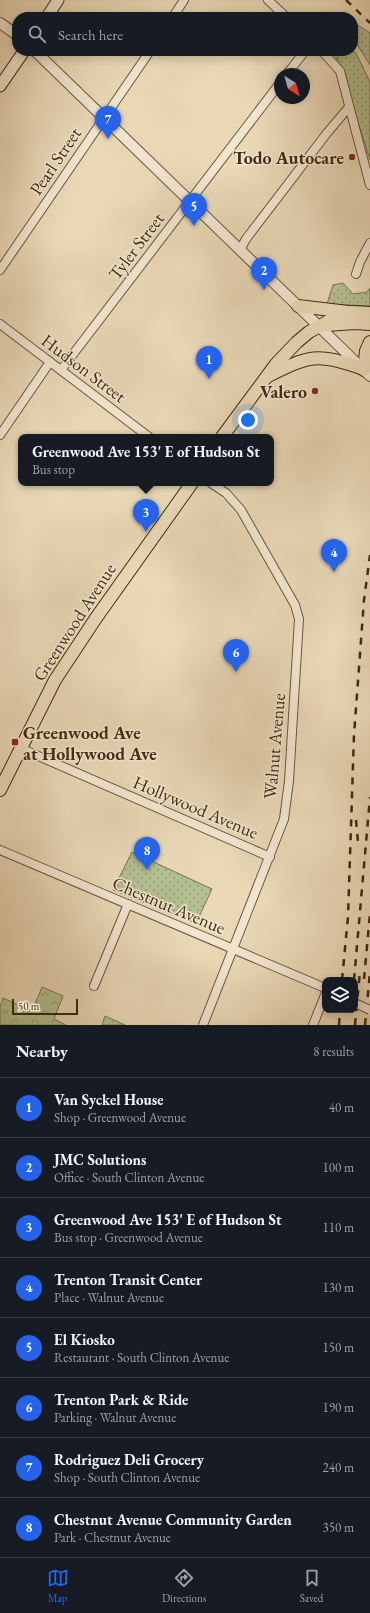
<!DOCTYPE html>
<meta charset="utf-8">
<style>
body{margin:0;font-family:"EB Garamond",serif;background:#20242c;color:#f1f3f6}
.controls{position:absolute;right:12px;bottom:12px;display:grid;overflow:hidden;border-radius:8px;box-shadow:0 2px 10px #0003}
.controls button{width:36px;height:36px;display:grid;place-items:center;padding:0;border:0;border-bottom:1px solid #363941;background:#171b24;color:#f1f3f6;font:20px sans-serif}
.compass{position:absolute;left:274px;top:68px;width:36px;height:36px;border-radius:50%;background:#171b24;box-shadow:0 2px 10px #0003;rotate:143deg}
.scale{position:absolute;left:12px;bottom:10px;width:66px;box-sizing:border-box;padding-left:4px;border:2px solid #412c0d;border-top:0;font-size:11px;line-height:14px;white-space:nowrap;color:#412c0d;-webkit-text-stroke:3px #f1e5d0;paint-order:stroke}
.you{position:absolute;left:248px;top:420px;width:14px;height:14px;margin:-10px;border:3px solid #fff;border-radius:50%;background:#1a73e8;box-shadow:0 0 0 6px #1a73e833}
.badge{display:grid;place-items:center;width:26px;height:26px;border-radius:50%;background:#2563eb;color:#fff;font-size:13px;font-weight:700}
.pin{position:absolute;translate:-50% -33px;filter:drop-shadow(0 1px 2px #0008)}
.pin::after{content:'';position:absolute;top:21px;width:14px;height:12px;background:inherit;clip-path:polygon(0 0,100% 0,50% 100%)}
.popup{position:absolute;left:18px;top:434px;width:256px;height:52px;box-sizing:border-box;display:grid;place-content:center;border-radius:8px;background:#171b24;filter:drop-shadow(0 1px 3px #0005);font-size:13px;white-space:nowrap;color:#9ea1a6}
.popup b{font-size:15px;color:#f1f3f6}
.popup::after{content:'';position:absolute;left:50%;top:100%;margin-left:-8px;border:8px solid transparent;border-top-color:#171b24}
.list{margin:0;padding:0;list-style:none}
h2{display:flex;justify-content:space-between;align-items:center;height:52px;margin:0;padding:0 16px;font-size:17px}
h2 small{font-size:13px;font-weight:400;color:#9ea1a6}
.list li{display:grid;grid-template-columns:26px 1fr auto;gap:12px;align-items:center;box-sizing:border-box;height:60px;padding:0 16px;border-top:1px solid #363941}
.list b{display:block;font-size:15px;white-space:nowrap}
.list p{margin:0;font-size:13px;white-space:nowrap;color:#9ea1a6}
.list em{font-size:13px;font-style:normal;color:#9ea1a6}
.icon{flex:none;width:22px;height:22px;fill:none;stroke:currentColor;stroke-width:2;stroke-linecap:round;stroke-linejoin:round}
.map{position:relative;flex:none;width:370px;height:1025px;overflow:hidden}
.search{position:absolute;background:#171b24;box-shadow:0 2px 10px #0003;left:12px;right:12px;top:12px;height:44px;display:flex;align-items:center;gap:10px;box-sizing:border-box;padding:0 14px;border-radius:16px;color:#9ea1a6;font-size:15px}
.sheet{height:532px;background:#171b24}
nav{display:flex;justify-content:space-around;align-items:center;box-sizing:border-box;height:56px;border-top:1px solid #363941;background:#171b24;font-size:11px;color:#9ea1a6}
nav a{display:grid;justify-items:center;gap:2px}
nav .on{color:#2563eb}
.map>svg:first-child{display:block}
.grass{fill:url(#grass-dots);stroke:#7a764f}
.park{fill:url(#park-crowns);stroke:#7a764f}
.lines{fill:none;stroke-linecap:round;stroke-linejoin:round}
.minor-casing{stroke:#6b5737;stroke-width:10}
.tertiary-casing{stroke:#6b5737;stroke-width:12}
.secondary-casing{stroke:#412c0d;stroke-width:13}
.primary-casing{stroke:#412c0d;stroke-width:14}
.minor{stroke:#f1e5d0;stroke-width:8}
.tertiary{stroke:#f1e5d0;stroke-width:10}
.secondary{stroke:#f1e5d0;stroke-width:11}
.primary{stroke:#e9d7b6;stroke-width:12}
.rail{stroke:#412c0d;stroke-width:2.5;stroke-dasharray:7 7;stroke-linecap:butt}
.minor-bridge-casing{stroke:#6b5737;stroke-width:10;stroke-linecap:butt}
.minor-bridge{stroke:#f1e5d0;stroke-width:8}
.poi-dot{fill:#8f2418;stroke:#f1e5d0;stroke-width:1.5}
.labels{text-anchor:middle;dominant-baseline:central;stroke-width:3;stroke-linejoin:round;paint-order:stroke}
.poi-label{font-size:18px;font-weight:bold;fill:#412c0d;stroke:#f1e5d0;text-anchor:end}
.street-label{font-size:18px;fill:#412c0d;stroke:#f1e5d0}
</style>
<div class="map">
<svg width="370" height="1025" viewBox="0 0 370 1025">
<defs>
<pattern id="grass-dots" width="8" height="8" patternUnits="userSpaceOnUse"><rect width="8" height="8" fill="#b3bf91"/><path d="M2 2h.1M6 6h.1" fill="none" stroke="#939b75" stroke-width="1.8" stroke-linecap="round"/></pattern>
<pattern id="park-crowns" width="20" height="18" patternUnits="userSpaceOnUse"><rect width="20" height="18" fill="#b3bf91"/><path d="M2 6a3 3 0 1 1 6 0M12 15a3 3 0 1 1 6 0" fill="none" stroke="#939b75"/></pattern>
</defs>
<rect width="100%" height="100%" fill="#e9d7b6"/>
<filter id="stains"><feTurbulence type="fractalNoise" baseFrequency=".005" numOctaves="4"/><feColorMatrix values="0 0 0 0 .2 0 0 0 0 .09 0 0 0 0 .02 0 0 0 .5 -.17"/></filter>
<radialGradient id="worn" r=".72"><stop offset=".6" stop-color="#630" stop-opacity="0"/><stop offset="1" stop-color="#630" stop-opacity=".3"/></radialGradient>
<!-- grass -->
<g class="grass">
<path d="M353 22 370 33V65L353 38Z"/>
<path d="M333 51H353L356 53 370 82V160L340 65Z"/>
<path d="M343 283 353 294 367 292 370 288V306L327 304 333 285Z"/>
<path d="M132 852 212 889 196 923 113 890Z"/>
</g>
<!-- park -->
<g class="park">
<path d="M42 987 63 996 54 1019 66 1025H0V1007L3 998 32 1011Z"/>
<path d="M105 1016 125 1025H102Z"/>
</g>
<g class="lines">
<!-- minor casing -->
<g class="minor-casing">
<g id="minor">
<path d="M268 0 286 17"/>
<path d="M173 17 184 0"/>
<path d="M322 51 340 71 370 185"/>
<path d="M287 74 305 51"/>
<path d="M240 250 246 239 327 133 349 107"/>
<path d="M0 270 150 51"/>
<path d="M356 274 360 262 370 243"/>
<path d="M0 324 149 437"/>
<path d="M61 370 280 83"/>
<path d="M0 435 50 362"/>
<path d="M20 748 270 857"/>
<path d="M0 850 325 988"/>
<path d="M94 986 128 904"/>
<path d="M203 1025 284 819 289 781 299 619 295 605 241 510 226 493 211 483"/>
<path d="M313 1025 325 995"/>
</g>
</g>
<!-- tertiary casing -->
<g class="tertiary-casing">
<g id="tertiary">
<path d="M0 23 17 35"/>
<path d="M35 51 370 376"/>
</g>
</g>
<!-- secondary casing -->
<g class="secondary-casing">
<g id="secondary">
<path d="M47 17 58 0"/>
<path d="M0 86 24 51"/>
</g>
</g>
<!-- primary casing -->
<g class="primary-casing">
<g id="primary">
<path d="M298 306 348 312"/>
<path d="M327 325 355 323 370 324"/>
<path d="M364 370 366 351 370 342"/>
<path d="M268 376C311 355 316 353 361 368"/>
<path d="M222 437 276 364 297 342 309 332 332 319 343 314 353 312 370 313"/>
<path d="M0 790 55 680 96 618 192 483"/>
</g>
</g>
<!-- minor -->
<use href="#minor" class="minor"/>
<!-- tertiary -->
<use href="#tertiary" class="tertiary"/>
<!-- secondary -->
<use href="#secondary" class="secondary"/>
<!-- primary -->
<use href="#primary" class="primary"/>
<!-- rail -->
<g class="rail">
<path d="M346 0 370 23"/>
<path d="M356 820 358 842"/>
<path d="M364 979 370 914"/>
<path d="M342 980 348 917 354 735 364 600 370 555"/>
<path d="M354 980 370 797"/>
<path d="M339 1025 340 1010"/>
<path d="M355 1025 360 971"/>
<path d="M365 1025 370 972"/>
</g>
<!-- minor-bridge casing -->
<g class="minor-bridge-casing">
<path id="minor-bridge" d="M355 1003 370 1010"/>
</g>
<!-- minor-bridge -->
<use href="#minor-bridge" class="minor-bridge"/>
</g>
<!-- markers -->
<g class="poi-dot">
<circle cx="352" cy="157" r="4"/>
<circle cx="315" cy="391" r="4"/>
<rect x="11" y="738" width="8" height="8" rx="2"/>
</g>
<g class="labels">
<!-- poi labels -->
<g class="poi-label">
<text x="344" y="157">Todo Autocare</text>
<text x="307" y="391">Valero</text>
<text x="23" y="732" text-anchor="start">Greenwood Ave<tspan x="23" dy="21">at Hollywood Ave</tspan></text>
</g>
<!-- street labels -->
<g class="street-label">
<text transform="translate(55 161) rotate(-56)">Pearl Street</text>
<text transform="translate(136 246) rotate(-53)">Tyler Street</text>
<text transform="translate(84 368) rotate(37)">Hudson Street</text>
<text transform="translate(74 622) rotate(-57)">Greenwood Avenue</text>
<text transform="translate(274 746) rotate(-85)">Walnut Avenue</text>
<text transform="translate(196 807) rotate(23)">Hollywood Avenue</text>
<text transform="translate(169 905) rotate(23)">Chestnut Avenue</text>
</g>
</g>
<rect width="100%" height="100%" filter="url(#stains)"/>
<rect width="100%" height="100%" fill="url(#worn)"/>
</svg>
<div class="controls">
<button><svg class="icon" aria-label="layers" viewBox="0 0 24 24"><path d="M12 4l9 5-9 5-9-5zM3 14l9 5 9-5"/></svg></button>
</div>
<svg class="compass" viewBox="-18 -18 36 36"><path d="M0-13l5 13h-10z" fill="#e53935"/><path d="M0 13l5-13h-10z" fill="#9ea1a6"/></svg>
<div class="scale">50 m</div>
<div class="you"></div>
<div class="pin badge" style="left:209px;top:379px">1</div>
<div class="pin badge" style="left:264px;top:290px">2</div>
<div class="pin badge" style="left:146px;top:532px">3</div>
<div class="popup"><b>Greenwood Ave 153' E of Hudson St</b>Bus stop</div>
<div class="pin badge" style="left:334px;top:572px">4</div>
<div class="pin badge" style="left:194px;top:226px">5</div>
<div class="pin badge" style="left:236px;top:672px">6</div>
<div class="pin badge" style="left:108px;top:139px">7</div>
<div class="pin badge" style="left:147px;top:870px">8</div>
<div class="search"><svg class="icon" aria-label="search" viewBox="0 0 24 24"><circle cx="10" cy="10" r="6"/><path d="M15 15l6 6"/></svg>Search here</div>
</div>
<section class="sheet">
<h2>Nearby<small>8 results</small></h2>
<ul class="list">
<li><span class="badge">1</span><div><b>Van Syckel House</b><p>Shop · Greenwood Avenue</p></div><em>40 m</em></li>
<li><span class="badge">2</span><div><b>JMC Solutions</b><p>Office · South Clinton Avenue</p></div><em>100 m</em></li>
<li><span class="badge">3</span><div><b>Greenwood Ave 153' E of Hudson St</b><p>Bus stop · Greenwood Avenue</p></div><em>110 m</em></li>
<li><span class="badge">4</span><div><b>Trenton Transit Center</b><p>Place · Walnut Avenue</p></div><em>130 m</em></li>
<li><span class="badge">5</span><div><b>El Kiosko</b><p>Restaurant · South Clinton Avenue</p></div><em>150 m</em></li>
<li><span class="badge">6</span><div><b>Trenton Park &amp; Ride</b><p>Parking · Walnut Avenue</p></div><em>190 m</em></li>
<li><span class="badge">7</span><div><b>Rodriguez Deli Grocery</b><p>Shop · South Clinton Avenue</p></div><em>240 m</em></li>
<li><span class="badge">8</span><div><b>Chestnut Avenue Community Garden</b><p>Park · Chestnut Avenue</p></div><em>350 m</em></li>
</ul>
</section>
<nav>
<a class="on"><svg class="icon" aria-label="map" viewBox="0 0 24 24"><path d="M3 6l6-2 6 2 6-2v14l-6 2-6-2-6 2zM9 4v14M15 6v14"/></svg>Map</a>
<a><svg class="icon" aria-label="directions" viewBox="0 0 24 24"><path d="M12 3l9 9-9 9-9-9zM9 14v-3h6M13 9l2 2-2 2"/></svg>Directions</a>
<a><svg class="icon" aria-label="saved" viewBox="0 0 24 24"><path d="M7 4h10v16l-5-4-5 4z"/></svg>Saved</a>
</nav>
